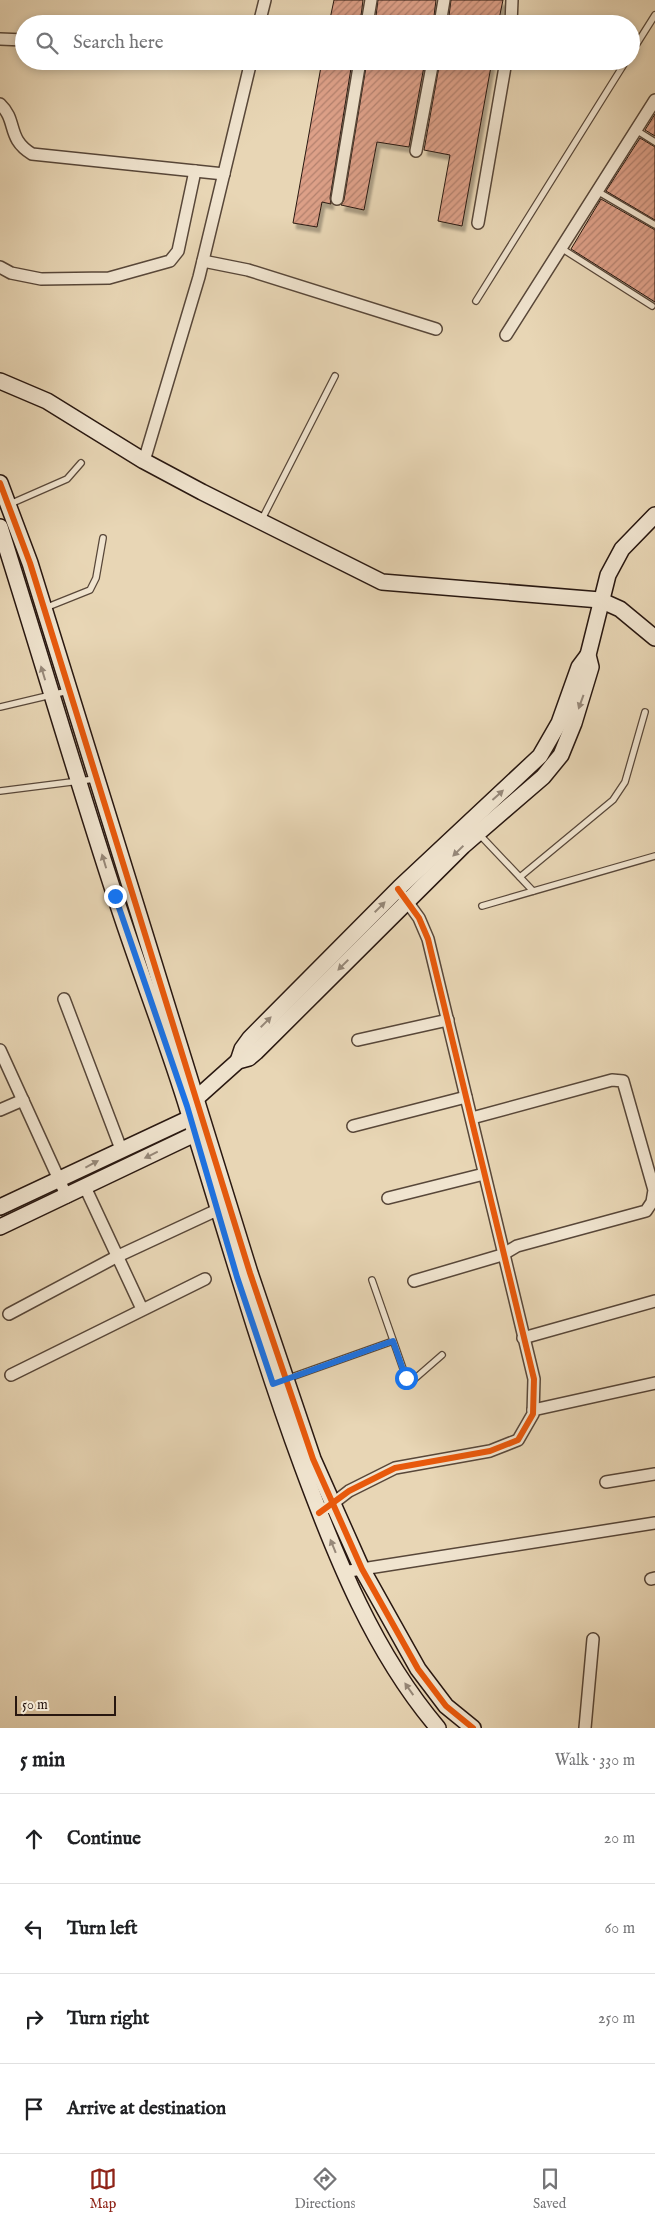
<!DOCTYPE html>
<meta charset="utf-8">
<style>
body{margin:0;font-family:"IM FELL English",serif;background:#f2f2f2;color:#202124}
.scale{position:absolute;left:15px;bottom:12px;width:101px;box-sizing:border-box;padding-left:5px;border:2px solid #281710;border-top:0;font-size:14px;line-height:18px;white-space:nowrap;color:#281710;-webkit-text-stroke:4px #f0e4cf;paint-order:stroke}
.stop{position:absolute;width:15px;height:15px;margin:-11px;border:4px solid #1a73e8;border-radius:50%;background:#fff}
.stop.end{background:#1a73e8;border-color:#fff;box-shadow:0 1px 5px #0008}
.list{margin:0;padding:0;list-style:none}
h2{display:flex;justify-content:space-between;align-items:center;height:65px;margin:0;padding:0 20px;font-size:21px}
h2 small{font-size:16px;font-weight:400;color:#757577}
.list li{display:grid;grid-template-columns:32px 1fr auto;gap:15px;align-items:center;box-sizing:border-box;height:90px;padding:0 20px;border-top:1px solid #e0e0e0}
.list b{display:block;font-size:19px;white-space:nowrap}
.list em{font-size:16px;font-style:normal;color:#757577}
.icon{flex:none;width:28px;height:28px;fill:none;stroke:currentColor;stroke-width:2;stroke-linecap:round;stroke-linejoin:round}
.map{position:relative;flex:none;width:655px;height:1728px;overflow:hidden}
.search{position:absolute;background:#fff;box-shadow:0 2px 8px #0003;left:15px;right:15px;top:15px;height:55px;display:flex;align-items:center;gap:12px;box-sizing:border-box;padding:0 18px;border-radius:28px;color:#757577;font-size:19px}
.sheet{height:425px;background:#fff}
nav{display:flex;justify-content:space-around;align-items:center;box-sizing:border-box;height:70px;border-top:1px solid #e0e0e0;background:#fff;font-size:14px;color:#757577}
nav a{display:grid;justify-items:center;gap:2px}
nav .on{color:#8f2418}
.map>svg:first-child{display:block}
.building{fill:url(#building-hatch);stroke:#281710;filter:url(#shadow)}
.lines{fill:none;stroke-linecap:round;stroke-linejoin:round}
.lane-casing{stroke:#584739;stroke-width:8}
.street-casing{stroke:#584739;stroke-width:14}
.secondary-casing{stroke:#281710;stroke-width:18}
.lane{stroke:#f0e4cf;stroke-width:5.5}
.street{stroke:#f0e4cf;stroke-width:11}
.secondary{stroke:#f0e4cf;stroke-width:15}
.cycleway-casing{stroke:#f0e4cf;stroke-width:9}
.cycleway{stroke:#e8590c;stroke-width:6}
.oneway{fill:#968879}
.route{stroke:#1a73e8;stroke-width:6}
</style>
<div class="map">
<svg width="655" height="1728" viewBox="0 0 655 1728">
<defs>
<pattern id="building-hatch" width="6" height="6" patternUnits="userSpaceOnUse" patternTransform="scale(1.25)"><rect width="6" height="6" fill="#dda088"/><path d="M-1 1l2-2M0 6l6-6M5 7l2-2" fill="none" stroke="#b3816e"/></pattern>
<filter id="shadow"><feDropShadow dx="3" dy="5.5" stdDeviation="1" flood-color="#0004"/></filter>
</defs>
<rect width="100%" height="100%" fill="#e8d6b5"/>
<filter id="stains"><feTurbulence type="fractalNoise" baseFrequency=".004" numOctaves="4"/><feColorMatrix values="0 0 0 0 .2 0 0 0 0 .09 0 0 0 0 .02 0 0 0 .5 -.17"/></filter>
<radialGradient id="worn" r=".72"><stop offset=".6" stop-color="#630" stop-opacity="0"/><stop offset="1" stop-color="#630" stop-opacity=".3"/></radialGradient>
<!-- building -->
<g class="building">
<path d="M334 0H363L360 24 330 19Z"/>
<path d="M378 0H436L433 24H375Z"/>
<path d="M451 0H503L498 24H448Z"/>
<path d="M322 61 352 62 330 198 331 204 322 202 317 227 293 223Z"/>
<path d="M367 61H425L409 147 377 142 364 210 341 205 344 200Z"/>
<path d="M440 61H492L462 226 438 221 450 155 424 150Z"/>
<path d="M655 114V136L645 130Z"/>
<path d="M640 138 655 147V220L606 191Z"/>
<path d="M601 199 655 230V302L571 249Z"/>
</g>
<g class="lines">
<!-- lane casing -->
<g class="lane-casing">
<g id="lane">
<path d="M631 53 655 15"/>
<path d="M636 130 655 142"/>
<path d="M597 191 655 225"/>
<path d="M561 248 652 306"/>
<path d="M476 301 626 61"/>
<path d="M10 504 67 479 81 463"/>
<path d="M261 521 335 376"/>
<path d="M45 608 90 590 96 578 103 538"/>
<path d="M0 707 68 691"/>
<path d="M0 791 95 779"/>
<path d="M479 834 533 891"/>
<path d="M520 877 613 800 625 782 645 712"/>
<path d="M482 906 655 856"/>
<path d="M372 1280 407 1380 411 1382 442 1355"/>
<path d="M286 1379 393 1341"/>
</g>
</g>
<!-- street casing -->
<g class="street-casing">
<g id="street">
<path d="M259 24 265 0"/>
<path d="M367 24 371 0"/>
<path d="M440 24 444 0"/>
<path d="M511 24 512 0"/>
<path d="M0 39 24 40"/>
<path d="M0 104C18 121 6 138 32 154L224 174"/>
<path d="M416 151 433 61"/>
<path d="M337 199 360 61"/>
<path d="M478 223 506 61"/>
<path d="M203 261 248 270 436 329"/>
<path d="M0 267 11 273 41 279 109 278 170 261 178 251 195 171"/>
<path d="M506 335 655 100"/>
<path d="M144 461 199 277 251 61"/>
<path d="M64 999 121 1149"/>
<path d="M358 1040 448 1020"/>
<path d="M0 1050 67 1197"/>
<path d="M0 1110 23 1100"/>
<path d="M353 1126 466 1097"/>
<path d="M85 1187 142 1309"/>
<path d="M388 1198 484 1174"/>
<path d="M414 1281 502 1255 517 1246 646 1211 652 1202 654 1190 623 1081 612 1080 472 1118"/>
<path d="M9 1314 116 1257 217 1210"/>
<path d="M523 1338 655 1301"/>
<path d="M11 1375 205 1279"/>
<path d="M533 1410 655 1383"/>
<path d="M606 1482 655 1474"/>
<path d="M327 1508 349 1491 395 1468 490 1451 518 1440 533 1414 534 1379 428 939 419 918 403 896"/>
<path d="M343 1572 655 1523"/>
<path d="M651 1579 655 1578"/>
<path d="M585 1728 593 1639"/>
</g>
</g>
<!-- secondary casing -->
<g class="secondary-casing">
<g id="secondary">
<path d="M0 381 47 401 144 461 202 492 382 582 600 600 620 609 655 638"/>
<path d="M0 483 30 563 250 1273 313 1459 362 1569 418 1669 446 1706 473 1728"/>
<path d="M0 527C39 650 75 774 115 896 138 968 166 1038 188 1110 225 1229 259 1349 302 1466 336 1558 374 1653 438 1728"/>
<path d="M238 1061 242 1049 250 1038 400 887 540 756 559 723 579 667 588 655"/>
<path d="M190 1104 238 1061 249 1058 256 1052 463 846 543 777 561 755 574 723 591 667 588 655 608 575 622 549 655 515"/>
<path d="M0 1207 190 1118"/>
<path d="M0 1227 195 1134"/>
</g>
</g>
<!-- lane -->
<use href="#lane" class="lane"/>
<!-- street -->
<use href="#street" class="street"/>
<!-- secondary -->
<use href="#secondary" class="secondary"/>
<!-- cycleway casing -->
<g class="cycleway-casing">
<g id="cycleway">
<path d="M0 483 30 563 250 1273 313 1459 362 1569 418 1669 446 1706 473 1728"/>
<path d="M319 1513 349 1491 395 1468 490 1451 518 1440 533 1414 534 1379 428 939 419 918 398 889"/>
</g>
</g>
<!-- cycleway -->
<use href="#cycleway" class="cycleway"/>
</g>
<!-- one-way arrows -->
<defs><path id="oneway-solid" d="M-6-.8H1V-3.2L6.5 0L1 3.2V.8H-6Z" transform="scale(1.25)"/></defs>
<g class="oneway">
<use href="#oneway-solid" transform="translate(43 673) rotate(-107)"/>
<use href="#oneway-solid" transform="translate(581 702) rotate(110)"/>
<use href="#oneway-solid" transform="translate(498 795) rotate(-42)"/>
<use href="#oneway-solid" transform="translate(458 851) rotate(136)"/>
<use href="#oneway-solid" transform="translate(104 861) rotate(-107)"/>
<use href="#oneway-solid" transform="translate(380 907) rotate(-45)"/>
<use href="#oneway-solid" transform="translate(343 965) rotate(135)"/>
<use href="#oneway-solid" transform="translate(266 1022) rotate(-45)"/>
<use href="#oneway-solid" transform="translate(151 1155) rotate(154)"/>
<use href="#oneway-solid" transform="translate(92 1164) rotate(-28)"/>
<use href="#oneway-solid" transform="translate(333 1546) rotate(-112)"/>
<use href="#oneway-solid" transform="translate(409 1689) rotate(-125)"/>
</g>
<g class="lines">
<!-- route -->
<path class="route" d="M115 896 187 1106 237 1277 273 1384 393 1341 406 1378"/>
</g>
<rect width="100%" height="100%" filter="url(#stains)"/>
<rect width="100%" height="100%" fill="url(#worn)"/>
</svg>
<div class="scale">50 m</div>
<div class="stop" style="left:406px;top:1378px"></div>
<div class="stop end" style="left:115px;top:896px"></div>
<div class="search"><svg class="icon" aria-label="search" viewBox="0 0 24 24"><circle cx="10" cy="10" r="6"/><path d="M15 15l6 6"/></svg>Search here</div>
</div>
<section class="sheet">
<h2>5 min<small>Walk · 330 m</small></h2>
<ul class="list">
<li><svg class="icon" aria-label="ahead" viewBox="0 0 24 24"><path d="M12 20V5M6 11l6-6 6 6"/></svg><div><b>Continue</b></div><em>20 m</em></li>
<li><svg class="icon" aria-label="left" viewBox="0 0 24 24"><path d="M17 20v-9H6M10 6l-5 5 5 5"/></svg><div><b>Turn left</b></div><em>60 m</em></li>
<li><svg class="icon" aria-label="right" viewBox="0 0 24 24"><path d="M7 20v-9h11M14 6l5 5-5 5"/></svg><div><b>Turn right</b></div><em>250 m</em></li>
<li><svg class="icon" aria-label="arrive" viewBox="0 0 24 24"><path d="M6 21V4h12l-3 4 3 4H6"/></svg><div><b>Arrive at destination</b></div></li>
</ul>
</section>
<nav>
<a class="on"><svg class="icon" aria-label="map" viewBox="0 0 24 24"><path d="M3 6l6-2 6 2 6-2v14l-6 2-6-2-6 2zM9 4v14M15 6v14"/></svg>Map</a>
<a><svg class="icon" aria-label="directions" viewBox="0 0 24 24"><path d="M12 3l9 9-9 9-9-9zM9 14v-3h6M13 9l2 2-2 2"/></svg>Directions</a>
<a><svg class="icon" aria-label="saved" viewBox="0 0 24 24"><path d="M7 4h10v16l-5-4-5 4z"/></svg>Saved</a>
</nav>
